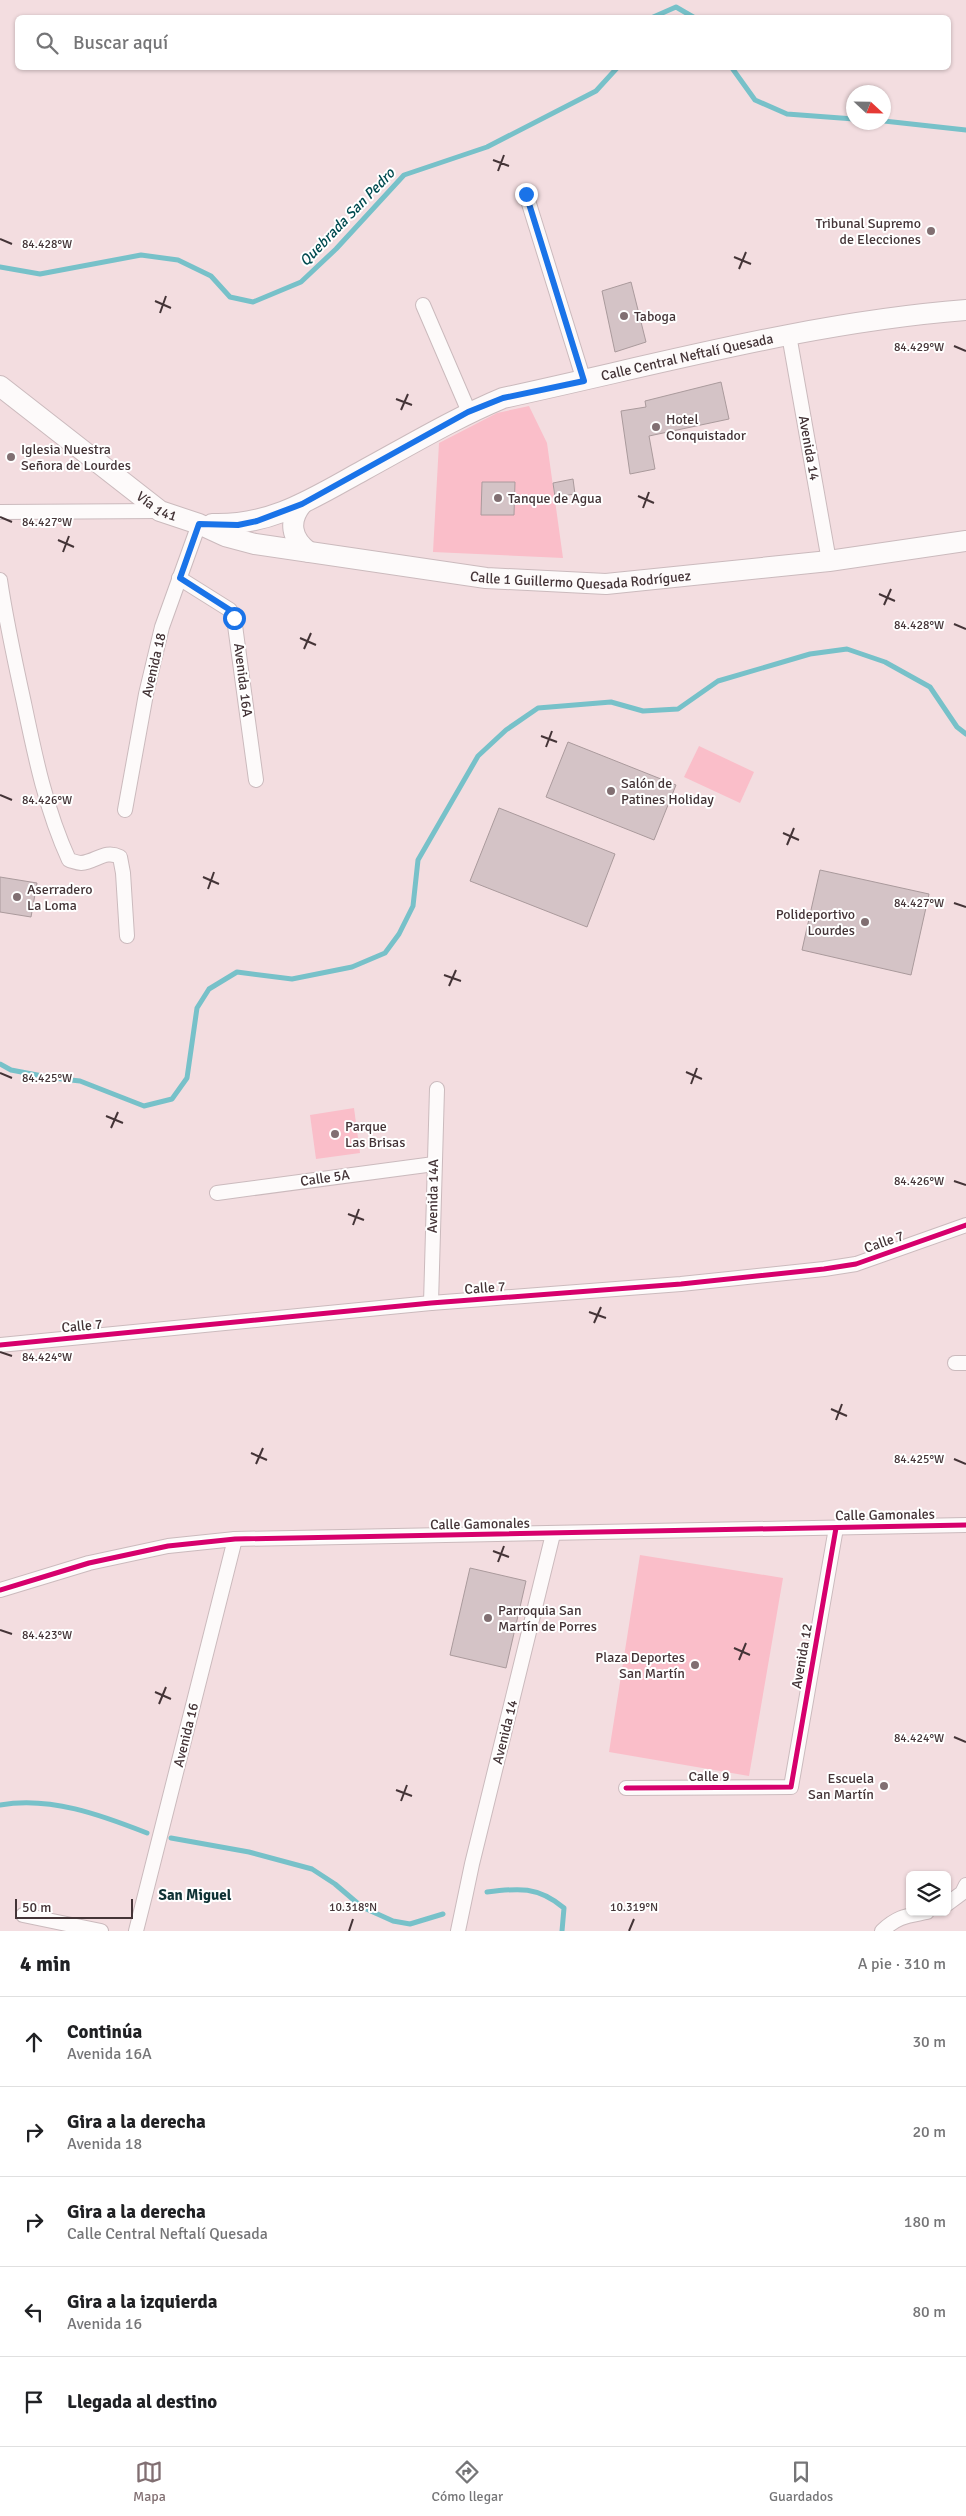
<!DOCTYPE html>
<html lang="es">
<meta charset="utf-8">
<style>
body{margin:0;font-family:Signika,sans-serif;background:#f6f6f6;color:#202124}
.controls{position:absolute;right:15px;bottom:15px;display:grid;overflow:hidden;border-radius:8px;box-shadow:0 1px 4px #0004}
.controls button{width:45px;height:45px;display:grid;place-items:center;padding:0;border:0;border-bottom:1px solid #e0e0e0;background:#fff;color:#202124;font:25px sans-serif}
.compass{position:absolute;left:846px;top:85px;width:45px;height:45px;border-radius:50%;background:#fff;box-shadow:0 1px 4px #0004;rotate:112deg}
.scale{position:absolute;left:15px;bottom:12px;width:118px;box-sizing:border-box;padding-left:5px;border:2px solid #443437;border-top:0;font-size:14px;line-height:18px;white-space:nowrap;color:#443437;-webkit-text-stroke:4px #fff;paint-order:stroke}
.stop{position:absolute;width:15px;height:15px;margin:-11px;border:4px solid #1a73e8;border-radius:50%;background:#fff}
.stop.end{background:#1a73e8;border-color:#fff;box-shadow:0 1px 5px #0008}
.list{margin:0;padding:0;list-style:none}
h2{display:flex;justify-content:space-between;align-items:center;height:65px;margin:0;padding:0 20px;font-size:21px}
h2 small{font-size:16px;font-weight:400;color:#757577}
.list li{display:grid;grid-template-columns:32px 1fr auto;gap:15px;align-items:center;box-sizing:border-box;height:90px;padding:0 20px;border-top:1px solid #e0e0e0}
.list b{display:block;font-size:19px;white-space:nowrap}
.list p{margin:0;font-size:16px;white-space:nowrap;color:#757577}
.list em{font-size:16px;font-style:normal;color:#757577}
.icon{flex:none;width:28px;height:28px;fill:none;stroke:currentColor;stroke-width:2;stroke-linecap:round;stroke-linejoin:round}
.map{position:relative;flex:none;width:966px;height:1931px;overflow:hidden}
.search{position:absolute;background:#fff;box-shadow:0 1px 4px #0004;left:15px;right:15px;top:15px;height:55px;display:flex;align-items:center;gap:12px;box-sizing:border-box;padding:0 18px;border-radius:8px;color:#757577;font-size:19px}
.sheet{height:515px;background:#fff}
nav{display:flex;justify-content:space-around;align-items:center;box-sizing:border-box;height:70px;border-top:1px solid #e0e0e0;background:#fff;font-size:14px;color:#757577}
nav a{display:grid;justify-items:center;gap:2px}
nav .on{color:#816f72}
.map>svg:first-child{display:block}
.green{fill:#fabec9;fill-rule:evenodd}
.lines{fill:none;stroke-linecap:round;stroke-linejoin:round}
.stream{stroke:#77c1c9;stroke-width:5}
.building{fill:#d4c3c6;stroke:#aa9a9c}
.minor-casing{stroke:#cbbabd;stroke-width:16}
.secondary-casing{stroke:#cbbabd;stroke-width:22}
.minor{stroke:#fdfafa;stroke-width:14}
.secondary{stroke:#fdfafa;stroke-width:20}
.cycleway-casing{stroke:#fff;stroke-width:8}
.cycleway{stroke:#d6006c;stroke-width:5}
.route{stroke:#1a73e8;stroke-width:6}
.ticks{fill:none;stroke:#443437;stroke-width:2}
.poi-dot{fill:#816f72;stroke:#fff;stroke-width:2}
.labels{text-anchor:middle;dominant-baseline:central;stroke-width:4;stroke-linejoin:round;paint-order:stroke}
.poi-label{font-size:14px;fill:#443437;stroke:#fff;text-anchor:start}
.street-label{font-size:14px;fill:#443437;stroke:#fff}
.water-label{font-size:15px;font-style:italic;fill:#004a4f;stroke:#fff}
.neighbourhood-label{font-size:15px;font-weight:bold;fill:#0f3235;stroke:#fff}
.ticks-label{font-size:12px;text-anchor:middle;fill:#443437;stroke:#fff;stroke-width:4;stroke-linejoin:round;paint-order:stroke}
</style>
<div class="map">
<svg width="966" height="1931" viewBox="0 0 966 1931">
<rect width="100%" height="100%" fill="#f3dde0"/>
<!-- green -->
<g class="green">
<path d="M529 406 547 443 563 558 433 552 439 443 497 413ZM515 482 514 515H482Z"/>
<path d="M699 746 754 772 740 803 684 777Z"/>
<path d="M354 1108 360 1153 316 1159 310 1115Z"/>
<path d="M640 1555 783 1578 749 1776 609 1752Z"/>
</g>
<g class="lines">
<!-- stream -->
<g class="stream">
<path d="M651 18 676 7 695 18"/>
<path d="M732 68 755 100 787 114 854 119"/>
<path d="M884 121 966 130"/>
<path d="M0 267 40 274 141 255 178 260 211 276 230 297 253 302 301 282 336 249 404 175 487 147 596 91 617 68"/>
<path d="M0 1064 11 1070 53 1078 80 1081 144 1106 172 1099 187 1078 197 1008 209 989 237 972 292 979 352 967 385 953 399 934 413 906 418 860 478 756 506 730 538 708 611 702 643 711 678 709 718 681 810 654 847 649 885 662 930 687 957 727 966 734"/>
<path d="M0 1805C50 1796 101 1815 147 1833"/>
<path d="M171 1838 249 1852 312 1869 335 1884 362 1907 393 1921 410 1924 443 1914"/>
<path d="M487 1892C518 1888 538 1886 564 1908L562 1931"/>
</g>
</g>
<!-- building -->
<g class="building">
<path d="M631 282 646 342 615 352 602 291Z"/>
<path d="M721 382 729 419 649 436 655 469 630 474 621 411 646 407 645 401Z"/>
<path d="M573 479 575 494 555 497 553 483Z"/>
<path d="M482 482H515L514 515H481Z"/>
<path d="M568 742 676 785 654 840 546 797Z"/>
<path d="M499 808 615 854 587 927 470 881Z"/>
<path d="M820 870 929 894 911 975 802 950Z"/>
<path d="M0 877 37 883 31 917 0 912Z"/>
<path d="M470 1568 526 1581 506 1668 450 1655Z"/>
</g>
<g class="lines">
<!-- minor casing -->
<g class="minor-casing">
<g id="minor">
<path d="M526 194 584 381"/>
<path d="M423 305 469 412"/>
<path d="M789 335 829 561"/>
<path d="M0 512 160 511"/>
<path d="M179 578 230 610 234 618 256 780"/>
<path d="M0 580C6 621 15 662 24 703 35 756 46 810 69 860 73 861 77 863 81 863 96 862 105 849 120 857L123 873 127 936"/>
<path d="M125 810 146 694 162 627 199 524"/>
<path d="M217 1193 434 1164"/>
<path d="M431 1303 437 1089"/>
<path d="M0 1345 431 1303 681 1284 824 1269 856 1264 966 1225"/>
<path d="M955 1363H966"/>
<path d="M0 1590 89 1563 168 1546 235 1539 966 1525"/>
<path d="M626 1788 791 1787 836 1528"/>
<path d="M947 1904 962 1893 966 1885"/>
<path d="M23 1915 101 1931"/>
<path d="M136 1931 235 1539"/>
<path d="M458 1931 472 1864 553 1534"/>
<path d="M882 1931C898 1916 907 1916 927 1912"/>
</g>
</g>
<!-- secondary casing -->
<g class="secondary-casing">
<g id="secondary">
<path id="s1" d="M0 386 160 511 199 524 225 536 255 544 486 578 606 584 829 561 966 541"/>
<path d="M302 504C288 521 291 539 309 552"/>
<path id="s2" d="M212 524C272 526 313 498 364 470 410 445 455 418 503 398 656 365 810 322 966 310"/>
</g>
</g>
<!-- minor -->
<use href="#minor" class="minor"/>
<!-- secondary -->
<use href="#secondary" class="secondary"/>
<!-- cycleway casing -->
<g class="cycleway-casing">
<g id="cycleway">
<path d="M0 1345 431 1303 681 1284 824 1269 856 1264 966 1225"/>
<path d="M0 1590 89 1563 168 1546 235 1539 966 1525"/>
<path d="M626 1788 791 1787 836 1528"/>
</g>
</g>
<!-- cycleway -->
<use href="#cycleway" class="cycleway"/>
</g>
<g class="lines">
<!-- route -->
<path class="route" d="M234 618 230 610 180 578 199 524 238 525 257 521 302 504 468 412 503 398 584 381 526 194"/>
</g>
<!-- ticks -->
<path class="ticks" d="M493 160 509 166M498 171 504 155M0 239 12 244M734 257 751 264M739 269 746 252M155 301 171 308M160 313 166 296M954 346 966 351M396 399 412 405M401 410 408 394M638 496 654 503M643 508 649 492M0 517 12 522M58 540 74 547M63 552 69 536M879 594 895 601M884 605 891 589M954 624 966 629M300 638 316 645M304 649 311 633M541 736 557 742M546 747 552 731M0 795 12 800M783 833 799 840M787 845 794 828M203 877 219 884M208 889 214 872M954 903 966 907M444 975 461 981M449 986 456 970M686 1072 702 1079M0 1073 12 1078M691 1084 697 1068M106 1116 123 1123M111 1128 118 1112M954 1181 966 1185M348 1214 364 1220M353 1225 359 1209M589 1312 606 1318M594 1323 601 1307M0 1352 12 1356M831 1409 847 1416M836 1420 842 1404M251 1453 267 1460M954 1459 966 1464M256 1464 263 1448M493 1551 509 1557M498 1562 504 1546M0 1630 12 1634M734 1648 750 1655M739 1660 746 1643M155 1692 171 1699M159 1704 166 1687M954 1737 966 1742M396 1790 412 1796M401 1801 407 1785M349 1931 353 1919M629 1931 634 1919"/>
<!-- markers -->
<g class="poi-dot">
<circle cx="931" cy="231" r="5"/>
<circle cx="624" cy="316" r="5"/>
<circle cx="656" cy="427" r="5"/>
<circle cx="11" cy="457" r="5"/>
<circle cx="498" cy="498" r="5"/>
<circle cx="611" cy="791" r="5"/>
<circle cx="17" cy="897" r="5"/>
<circle cx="865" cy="922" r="5"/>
<circle cx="335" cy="1134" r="5"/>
<circle cx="488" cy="1618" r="5"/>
<circle cx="695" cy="1665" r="5"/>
<circle cx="884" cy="1786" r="5"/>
</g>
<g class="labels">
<!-- poi labels -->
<g class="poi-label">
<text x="921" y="223" text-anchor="end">Tribunal Supremo<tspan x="921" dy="16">de Elecciones</tspan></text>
<text x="634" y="316">Taboga</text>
<text x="666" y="419">Hotel<tspan x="666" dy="16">Conquistador</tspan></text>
<text x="21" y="449">Iglesia Nuestra<tspan x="21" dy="16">Señora de Lourdes</tspan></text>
<text x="508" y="498">Tanque de Agua</text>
<text x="621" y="783">Salón de<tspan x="621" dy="16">Patines Holiday</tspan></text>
<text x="27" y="889">Aserradero<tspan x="27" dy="16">La Loma</tspan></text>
<text x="855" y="914" text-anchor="end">Polideportivo<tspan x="855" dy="16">Lourdes</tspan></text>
<text x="345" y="1126">Parque<tspan x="345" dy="16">Las Brisas</tspan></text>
<text x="498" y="1610">Parroquia San<tspan x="498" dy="16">Martín de Porres</tspan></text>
<text x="685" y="1657" text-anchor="end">Plaza Deportes<tspan x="685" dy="16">San Martín</tspan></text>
<text x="874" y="1778" text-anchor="end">Escuela<tspan x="874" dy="16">San Martín</tspan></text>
</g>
<!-- street labels -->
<g class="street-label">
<text stroke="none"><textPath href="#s2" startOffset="509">Calle Central Neftalí Quesada</textPath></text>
<text transform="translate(809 448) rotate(80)">Avenida 14</text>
<text stroke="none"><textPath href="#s1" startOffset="198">Vía 141</textPath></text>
<text stroke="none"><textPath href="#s1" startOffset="632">Calle 1 Guillermo Quesada Rodríguez</textPath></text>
<text transform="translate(154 665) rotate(-77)">Avenida 18</text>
<text transform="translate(243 680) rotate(83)">Avenida 16A</text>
<text transform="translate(325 1178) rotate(-8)">Calle 5A</text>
<text transform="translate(433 1196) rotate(-89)">Avenida 14A</text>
<text transform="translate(884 1242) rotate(-19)">Calle 7</text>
<text transform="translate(485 1288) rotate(-4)">Calle 7</text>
<text transform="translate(82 1326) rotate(-5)">Calle 7</text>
<text transform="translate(885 1515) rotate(-1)">Calle Gamonales</text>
<text transform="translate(480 1524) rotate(-1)">Calle Gamonales</text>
<text transform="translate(802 1656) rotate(-80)">Avenida 12</text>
<text transform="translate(505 1732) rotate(-76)">Avenida 14</text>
<text transform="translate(186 1735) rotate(-76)">Avenida 16</text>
<text x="709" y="1776">Calle 9</text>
</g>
<!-- water labels -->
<g class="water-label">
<text transform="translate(347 217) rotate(-46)">Quebrada San Pedro</text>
</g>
<!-- neighbourhood labels -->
<g class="neighbourhood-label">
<text x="195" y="1895">San Miguel</text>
</g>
</g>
<g class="ticks-label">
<text x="47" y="248">84.428°W</text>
<text x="919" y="351">84.429°W</text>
<text x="47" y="526">84.427°W</text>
<text x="919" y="629">84.428°W</text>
<text x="47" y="804">84.426°W</text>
<text x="919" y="907">84.427°W</text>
<text x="47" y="1082">84.425°W</text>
<text x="919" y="1185">84.426°W</text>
<text x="47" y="1361">84.424°W</text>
<text x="919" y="1463">84.425°W</text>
<text x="47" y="1639">84.423°W</text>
<text x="919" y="1742">84.424°W</text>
<text x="353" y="1911">10.318°N</text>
<text x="634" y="1911">10.319°N</text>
</g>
</svg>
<div class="controls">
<button><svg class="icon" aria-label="layers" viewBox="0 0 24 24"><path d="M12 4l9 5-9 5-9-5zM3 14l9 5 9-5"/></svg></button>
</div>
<svg class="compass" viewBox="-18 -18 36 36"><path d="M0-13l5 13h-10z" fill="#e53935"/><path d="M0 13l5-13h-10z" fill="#757577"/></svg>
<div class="scale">50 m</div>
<div class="stop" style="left:234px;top:618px"></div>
<div class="stop end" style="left:526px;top:194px"></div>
<div class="search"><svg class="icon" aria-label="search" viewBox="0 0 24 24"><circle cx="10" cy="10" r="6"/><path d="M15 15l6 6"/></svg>Buscar aquí</div>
</div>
<section class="sheet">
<h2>4 min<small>A pie · 310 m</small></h2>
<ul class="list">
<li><svg class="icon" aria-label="ahead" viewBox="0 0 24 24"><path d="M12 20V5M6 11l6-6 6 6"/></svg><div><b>Continúa</b><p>Avenida 16A</p></div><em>30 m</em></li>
<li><svg class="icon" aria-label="right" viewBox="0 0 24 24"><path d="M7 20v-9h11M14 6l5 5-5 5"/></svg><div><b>Gira a la derecha</b><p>Avenida 18</p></div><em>20 m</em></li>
<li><svg class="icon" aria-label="right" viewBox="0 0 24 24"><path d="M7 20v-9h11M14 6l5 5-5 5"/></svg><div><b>Gira a la derecha</b><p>Calle Central Neftalí Quesada</p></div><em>180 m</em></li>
<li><svg class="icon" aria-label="left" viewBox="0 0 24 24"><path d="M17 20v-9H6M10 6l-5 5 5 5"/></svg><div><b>Gira a la izquierda</b><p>Avenida 16</p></div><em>80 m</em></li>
<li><svg class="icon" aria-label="arrive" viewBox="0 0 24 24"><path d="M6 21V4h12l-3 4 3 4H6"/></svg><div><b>Llegada al destino</b></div></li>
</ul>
</section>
<nav>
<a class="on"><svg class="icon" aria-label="map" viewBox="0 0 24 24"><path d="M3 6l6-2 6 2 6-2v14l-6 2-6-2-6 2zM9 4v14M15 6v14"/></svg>Mapa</a>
<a><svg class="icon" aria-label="directions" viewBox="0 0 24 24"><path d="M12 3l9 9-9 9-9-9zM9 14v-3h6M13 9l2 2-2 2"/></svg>Cómo llegar</a>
<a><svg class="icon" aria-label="saved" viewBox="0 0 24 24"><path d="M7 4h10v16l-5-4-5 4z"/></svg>Guardados</a>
</nav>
